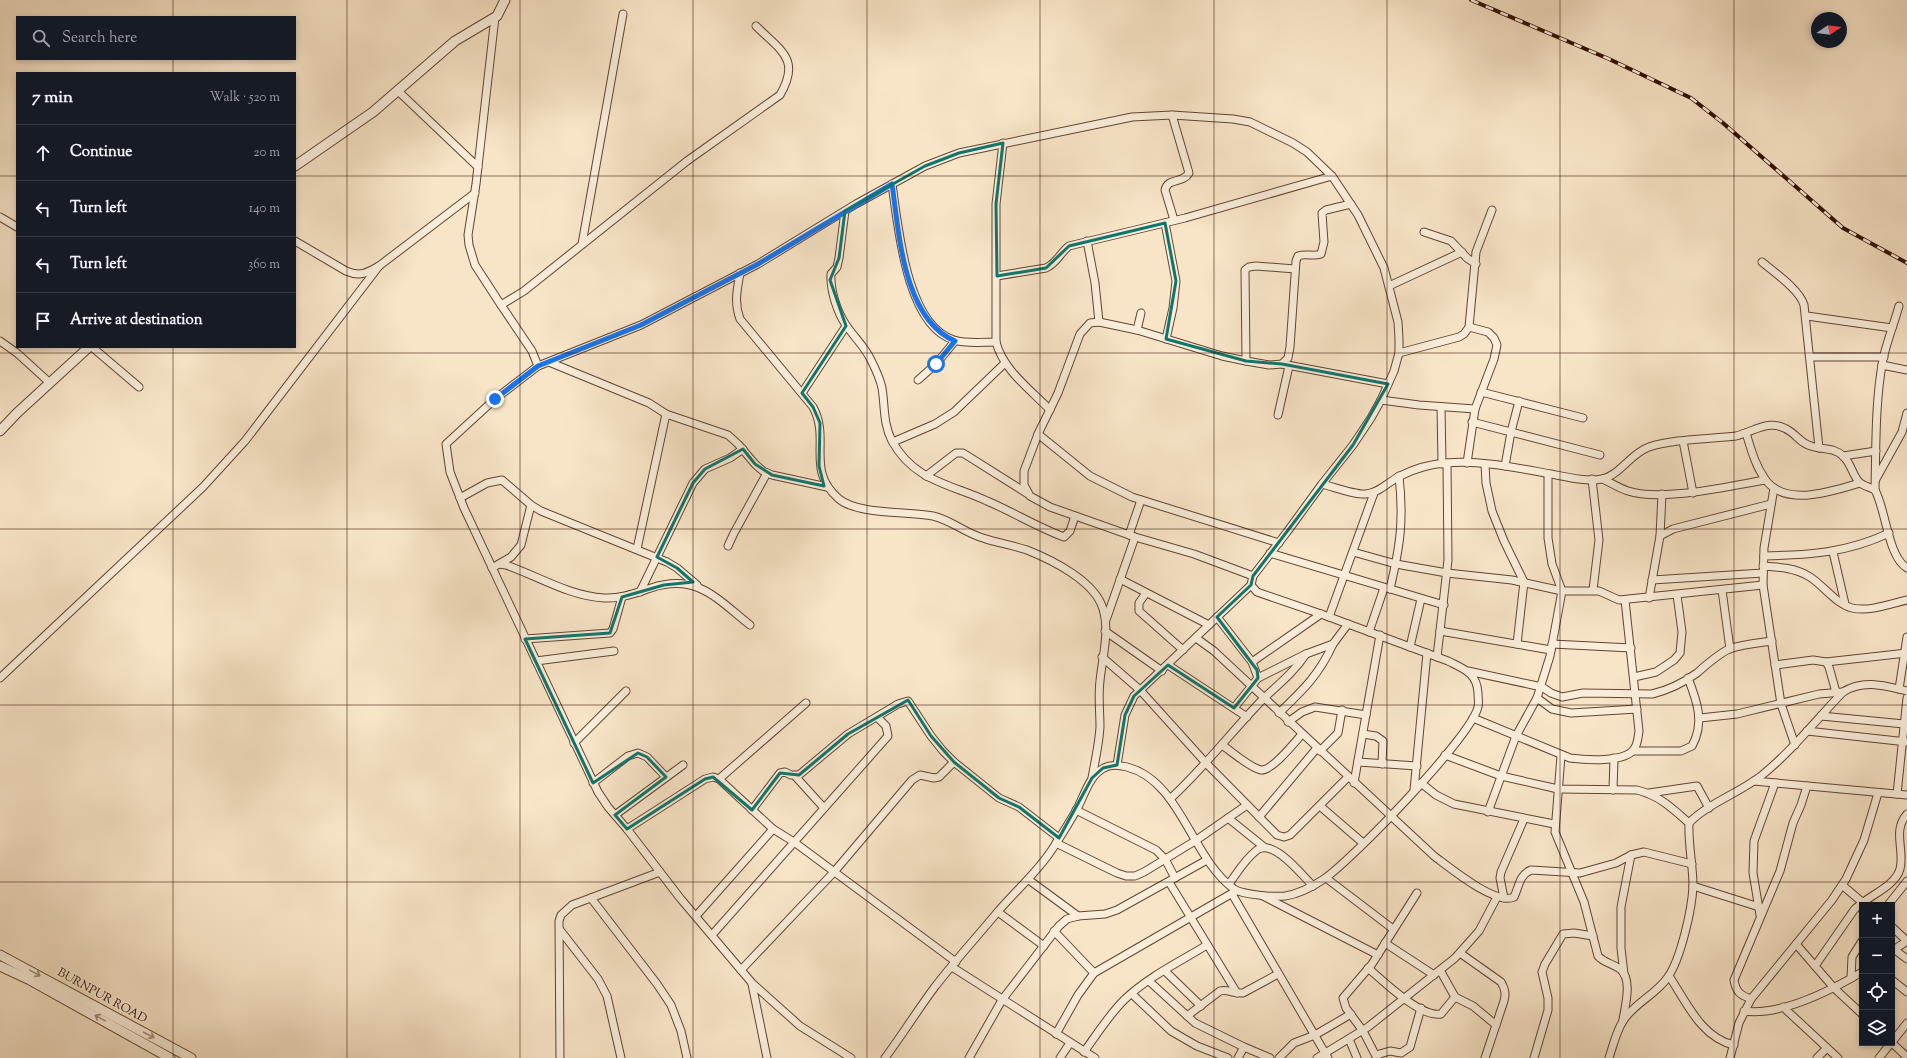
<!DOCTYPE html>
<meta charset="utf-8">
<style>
body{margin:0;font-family:"Sorts Mill Goudy",serif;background:#242831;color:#f1f3f6}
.controls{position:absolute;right:12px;bottom:12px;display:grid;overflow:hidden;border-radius:0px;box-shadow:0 2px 6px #0003}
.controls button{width:36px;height:36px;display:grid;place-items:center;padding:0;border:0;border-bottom:1px solid #363941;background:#171b24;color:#f1f3f6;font:20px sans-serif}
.compass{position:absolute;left:1811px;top:12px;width:36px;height:36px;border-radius:50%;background:#171b24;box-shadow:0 2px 6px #0003;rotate:77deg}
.stop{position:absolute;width:12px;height:12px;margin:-9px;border:3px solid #1a73e8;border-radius:50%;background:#fff}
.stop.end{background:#1a73e8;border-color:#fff;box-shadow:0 1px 4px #0008}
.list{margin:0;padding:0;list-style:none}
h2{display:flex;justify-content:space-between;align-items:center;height:52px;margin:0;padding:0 16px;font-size:17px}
h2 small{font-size:13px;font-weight:400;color:#9ea1a6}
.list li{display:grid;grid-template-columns:26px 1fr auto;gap:12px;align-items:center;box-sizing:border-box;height:56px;padding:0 16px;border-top:1px solid #363941}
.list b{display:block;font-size:15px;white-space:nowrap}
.list em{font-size:13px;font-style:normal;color:#9ea1a6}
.icon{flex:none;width:22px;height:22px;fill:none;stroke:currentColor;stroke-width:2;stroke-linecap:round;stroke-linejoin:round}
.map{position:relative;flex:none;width:1907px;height:1058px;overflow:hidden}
.search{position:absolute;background:#171b24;box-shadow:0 2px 6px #0003;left:16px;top:16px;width:280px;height:44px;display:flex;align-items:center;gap:10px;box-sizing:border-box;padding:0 14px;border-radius:0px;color:#9ea1a6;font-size:15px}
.panel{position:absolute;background:#171b24;box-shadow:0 2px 6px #0003;left:16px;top:72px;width:280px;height:276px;border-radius:0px}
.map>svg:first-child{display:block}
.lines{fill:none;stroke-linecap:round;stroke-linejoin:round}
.minor-casing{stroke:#614432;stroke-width:9}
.tertiary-casing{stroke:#614432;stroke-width:11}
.minor{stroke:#faeedb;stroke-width:7}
.tertiary{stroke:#faeedb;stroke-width:9}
.rail-casing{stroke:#2f0f00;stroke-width:4}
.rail{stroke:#faeedb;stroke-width:2.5;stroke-dasharray:8;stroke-linecap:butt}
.oneway{stroke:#9f8a78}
.route{stroke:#1a73e8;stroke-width:5}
.marked{fill:none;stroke:#0f766e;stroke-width:3;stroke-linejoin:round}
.grid{fill:none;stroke:#2f0f00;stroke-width:1;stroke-opacity:0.55}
.labels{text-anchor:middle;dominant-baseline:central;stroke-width:3;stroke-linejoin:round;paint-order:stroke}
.street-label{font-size:12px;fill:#2f0f00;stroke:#faeedb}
</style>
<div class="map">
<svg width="1907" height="1058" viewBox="0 0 1907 1058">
<rect width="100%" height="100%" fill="#f8e5c8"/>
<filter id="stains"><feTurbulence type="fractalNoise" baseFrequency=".005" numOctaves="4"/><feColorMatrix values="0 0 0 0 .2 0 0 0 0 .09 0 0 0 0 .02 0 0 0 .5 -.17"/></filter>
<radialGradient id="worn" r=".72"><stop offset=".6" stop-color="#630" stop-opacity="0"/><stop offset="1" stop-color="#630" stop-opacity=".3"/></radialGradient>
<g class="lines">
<!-- minor casing -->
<g class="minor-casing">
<g id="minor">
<path d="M495 17 476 184 468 235 469 245 475 265 501 305 524 291 687 161 780 95C801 59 781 51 756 26"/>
<path d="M398 91 478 167"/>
<path d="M1172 115 1189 173C1183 184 1168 177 1165 190L1174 220"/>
<path d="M1003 143 996 204V342C1003 370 1031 390 1050 410"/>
<path d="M892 184C898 225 906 326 954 340 966 344 983 342 996 342"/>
<path d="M845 211 839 258 837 267 831 274C830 290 837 312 846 325 854 337 865 347 871 360 875 368 880 378 882 388 885 406 883 424 892 441 914 481 950 484 987 501 1013 512 1037 527 1064 537L1070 531 1075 516"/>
<path d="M0 217 17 227"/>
<path d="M1165 223 1176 281 1173 308 1166 339"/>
<path d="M1424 232 1451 241 1467 258 1476 264"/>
<path d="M295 241 346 271C360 277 367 273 379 266L475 193"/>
<path d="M1087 241 1095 283 1099 322"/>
<path d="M582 244 623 14"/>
<path d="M1762 262C1774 272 1800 290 1804 305L1819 448"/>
<path d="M740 273C737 290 734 303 740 319L813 407C831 440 805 470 839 499 858 515 908 511 933 516 951 520 965 533 983 538 997 543 1012 545 1027 550 1052 560 1095 581 1103 609 1110 632 1102 659 1100 681 1098 697 1100 712 1100 727 1099 744 1095 761 1092 778"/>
<path d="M997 276 1046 268C1057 263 1060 253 1069 246L1185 218 1332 176"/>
<path d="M1389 286 1462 252"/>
<path d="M501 305 532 351 538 366"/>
<path d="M1807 316 1892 328"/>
<path d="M1137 330 1141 313"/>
<path d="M0 341 17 353 50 383"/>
<path d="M92 347 139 387"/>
<path d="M1399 353 1459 337 1464 334 1469 327 1476 252 1492 210"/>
<path d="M1810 357H1884"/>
<path d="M1246 361 1245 270 1249 267 1256 266 1295 269"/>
<path d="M549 362 649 403 666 414 728 435 738 444 755 464 763 471 772 475 827 487"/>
<path d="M1282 364 1388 384"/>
<path d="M1882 365 1907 370"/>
<path d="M918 380 936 364 955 341"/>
<path d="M1481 392 1583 418"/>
<path d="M802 393 846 326"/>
<path d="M1381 400 1419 405 1475 409"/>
<path d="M1441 407 1442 464"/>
<path d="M1278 415 1289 366"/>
<path d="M1472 422 1600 455"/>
<path d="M1746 433C1751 449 1755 465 1765 479 1785 508 1833 491 1860 483"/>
<path d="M1038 434 1090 476 1132 497 1279 543"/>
<path d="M1683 441 1693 493"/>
<path d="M893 442 935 424 954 412 1005 363"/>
<path d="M1843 456 1876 451"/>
<path d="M1467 463 1475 409 1494 359 1497 345 1494 338 1488 332 1469 327"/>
<path d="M1485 464 1486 483 1492 511 1504 541 1524 582 1517 644"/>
<path d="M1505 466 1511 432 1519 401"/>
<path d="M926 476 956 453H963L1028 494"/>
<path d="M1592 479 1599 540 1593 590"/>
<path d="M1603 479C1611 483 1619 488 1628 491 1662 502 1730 486 1765 480"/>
<path d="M1876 479 1902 432 1907 413"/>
<path d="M1322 484C1334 487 1354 495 1366 494 1379 493 1388 482 1400 476 1414 469 1430 464 1446 463 1481 460 1517 468 1551 474 1567 477 1586 482 1602 479 1619 476 1631 453 1649 447 1673 439 1710 439 1736 436 1756 431 1770 417 1791 432 1798 437 1802 444 1811 446 1822 450 1834 447 1843 456 1851 463 1852 474 1859 482 1863 486 1870 487 1875 490 1886 510 1888 557 1907 568"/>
<path d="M1774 488 1764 548 1763 585 1781 704 1795 745"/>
<path d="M1875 490C1876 446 1875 402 1883 359 1887 341 1894 324 1899 306"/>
<path d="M460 498 487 483 502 480 531 505 541 511 667 562 677 568 697 585"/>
<path d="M1129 535 1141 500"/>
<path d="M1660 536 1662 494"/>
<path d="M728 546 734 533 767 473"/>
<path d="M637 549 666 414"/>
<path d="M1353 552 1396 564 1447 573 1512 580 1562 591H1599L1619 600 1763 585"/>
<path d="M1833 552 1845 604"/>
<path d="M1270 553 1444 605"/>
<path d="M1764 556C1809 555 1847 553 1889 533"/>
<path d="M499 564 511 557 521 545 531 505"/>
<path d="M1763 566C1780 567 1796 568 1810 577 1824 586 1836 604 1852 608 1869 612 1890 604 1907 600"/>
<path d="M492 568 499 564 506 565C538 576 569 596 604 598 621 599 635 593 651 588 697 573 716 598 750 625"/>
<path d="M1253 576 1194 554 1135 537 1050 507 1030 496 1024 485V471L1038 434 1058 393 1080 334 1090 323 1099 322 1137 330 1222 356 1246 361 1269 365 1282 364 1288 358 1290 347 1296 261 1298 256C1306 253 1313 257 1321 254L1324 242 1322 213 1326 210 1351 204"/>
<path d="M1120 579 1209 625"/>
<path d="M1652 580 1763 573"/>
<path d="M1390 589C1400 546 1404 521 1399 476"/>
<path d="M1722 590 1730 649"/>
<path d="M640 592 693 483 705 469 730 458 743 449"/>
<path d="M1146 593 1139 603V611L1183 650"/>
<path d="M1649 598 1660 536 1673 529 1771 504"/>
<path d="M1217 617 1252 662 1258 678 1234 708"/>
<path d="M1329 617 1374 493"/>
<path d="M1106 620 1135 537"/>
<path d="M1105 631 1162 671"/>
<path d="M1440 631 1551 650"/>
<path d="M1369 632 1384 588"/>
<path d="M1196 638 1214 651 1434 856C1449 867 1496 906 1514 897 1519 887 1519 875 1531 870L1580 873 1616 863 1631 855 1644 852 1692 864"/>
<path d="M525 639 610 633 613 629 622 597"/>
<path d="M1552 644 1631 648"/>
<path d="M1410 647 1421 599"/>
<path d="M1102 657 1140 690 1206 763 1277 835 1284 837 1290 835 1348 777"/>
<path d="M1437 657 1448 560 1447 463"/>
<path d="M536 661 614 651"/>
<path d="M1252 662 1321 614"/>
<path d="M1826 662 1907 653"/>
<path d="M1168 665 1247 717"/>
<path d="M1775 665 1813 660 1826 662 1829 667 1836 692"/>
<path d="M1468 671 1542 687 1551 693 1562 697 1583 693 1652 694C1669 690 1683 683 1697 673 1707 664 1717 655 1729 649 1743 644 1758 643 1772 641"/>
<path d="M1634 677 1656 672 1674 660 1680 653 1682 632 1677 595"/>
<path d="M0 678 203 487 245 441 379 266"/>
<path d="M1258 678 1306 654 1333 644 1348 624"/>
<path d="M1899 689 1907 637"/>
<path d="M1537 698 1552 709 1571 713 1637 709"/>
<path d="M1279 713C1303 690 1319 675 1333 644"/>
<path d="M1821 716 1904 724"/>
<path d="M1473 718 1570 758C1585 760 1625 763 1634 749 1638 744 1638 737 1639 731L1625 600"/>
<path d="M1700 718 1737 714 1819 694 1843 692"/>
<path d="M1288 722 1302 712 1315 707 1366 715"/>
<path d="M1807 731 1907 742"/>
<path d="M1363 734 1376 736 1383 741 1382 764"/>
<path d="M574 743 626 691"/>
<path d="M1222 745C1231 751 1250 768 1261 770 1272 771 1295 742 1302 734"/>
<path d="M1320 751 1338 733 1342 710"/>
<path d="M1633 751H1681L1692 746C1705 723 1697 701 1688 678"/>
<path d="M1445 755 1501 776 1558 789 1637 790C1660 796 1672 808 1689 823"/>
<path d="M1561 756 1555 832 1584 902 1598 956C1604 963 1612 963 1620 969 1633 979 1625 1006 1623 1020"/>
<path d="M1358 762 1417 766"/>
<path d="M1117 765 1125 715 1134 696 1251 585"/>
<path d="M795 776 824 808"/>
<path d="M719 779 806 703"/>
<path d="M1754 781 1907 795"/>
<path d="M593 783 628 756 638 753 647 757 666 777"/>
<path d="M1354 783 1380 635"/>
<path d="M1421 783 1436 795 1454 804 1554 824"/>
<path d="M1414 790 1427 653"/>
<path d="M1613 790 1614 758"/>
<path d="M1649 793 1697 786 1709 808"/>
<path d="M1897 794 1907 698"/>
<path d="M1170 799C1204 768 1232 731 1264 698 1279 684 1294 672 1306 654"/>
<path d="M1320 806 1363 843"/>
<path d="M752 810 780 773 785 772 791 775H799L848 734 898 704 908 701 931 736 943 751 954 762 999 798 1019 807 1059 838"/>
<path d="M1076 810 1156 850 1165 859 1175 878"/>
<path d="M1488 812 1516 736 1537 698 1550 656 1562 591 1552 564 1548 538V474"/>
<path d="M615 815 683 765"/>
<path d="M1259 817 1317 748"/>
<path d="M1228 818 1264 847"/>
<path d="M627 829 705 779 713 777 719 779 773 829 794 842 956 962"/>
<path d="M1056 843 1117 873 1126 876H1135L1144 872 1195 841 1247 805"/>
<path d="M1326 878 1393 929"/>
<path d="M1029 880 1078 916"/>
<path d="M1169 882 1237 993"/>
<path d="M1229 884C1237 873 1245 859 1257 850 1273 838 1302 875 1313 886"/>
<path d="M1842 885 1862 902"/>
<path d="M1693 886 1759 907"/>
<path d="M1232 894 1328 1058"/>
<path d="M1263 896 1378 955"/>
<path d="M591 898 657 984 671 1005 681 1031 687 1058"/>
<path d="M1504 898 1500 878 1501 872 1524 819"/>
<path d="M1888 905 1907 881"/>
<path d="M998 912 1044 946"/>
<path d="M1760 915 1753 873 1754 841 1775 783"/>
<path d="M696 916 773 829"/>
<path d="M1892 927 1907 941 1892 951"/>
<path d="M560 930 598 979 607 996 621 1058"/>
<path d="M1054 931 1094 973"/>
<path d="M712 935 888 736 886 726 877 717"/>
<path d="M1385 943 1434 975"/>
<path d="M1796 944 1834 988 1862 1014"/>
<path d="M1895 950 1907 959"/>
<path d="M1460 953 1501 982C1505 989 1506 993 1504 1001L1485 1058"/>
<path d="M1815 966 1854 910C1867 896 1895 887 1900 869 1905 850 1892 831 1907 814"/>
<path d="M952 967 1095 1058"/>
<path d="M1368 968C1383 981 1421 1018 1441 1014L1455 997"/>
<path d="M741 970 834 872 912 780 920 775 934 778 939 777 954 762"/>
<path d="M1440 970 1455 997 1473 1006 1496 1025"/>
<path d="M1165 971 1201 1006"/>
<path d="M1624 974 1621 948V907L1631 855"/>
<path d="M1669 976C1686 1001 1701 1038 1734 1045"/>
<path d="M1851 978 1852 957 1862 941"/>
<path d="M1892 980 1907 992"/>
<path d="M1149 981 1195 1023 1244 1047 1270 1058"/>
<path d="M752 984 767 1058"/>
<path d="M1132 994 1171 1031 1197 1046 1228 1058"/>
<path d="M1751 999C1740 995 1736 992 1734 980L1780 871 1793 823 1801 805 1807 786"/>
<path d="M1783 1007 1838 1058"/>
<path d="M1744 1011C1782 1016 1830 991 1862 972"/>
<path d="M1187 1016 1220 991C1228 989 1234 994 1243 993L1278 974"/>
<path d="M1056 1034 1078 995 1094 973 1236 891"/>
<path d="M1349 1039 1357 1058"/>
<path d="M1892 1042 1907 1023"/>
<path d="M1892 1043 1907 1057"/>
<path d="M1084 1052C1097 1034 1109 1015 1124 1000 1148 977 1179 962 1207 945"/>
<path d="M1376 1055 1390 1051 1401 1053 1410 1047 1421 1008"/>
<path d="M560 1058 559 921 561 915 572 905 660 872"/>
<path d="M851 1058 800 1026 752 983 680 898 627 829 608 807 598 792 464 508 450 472 446 444 495 399 538 366 641 325 758 264 856 204 925 166 959 153 1132 117 1172 115 1233 119 1250 122 1293 143 1307 152 1332 176 1358 215 1384 268 1398 322 1399 339V353L1394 371 1381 400 1371 418 1353 445 1322 484 1287 532 1253 576 1251 585 1257 592 1321 614 1448 661C1464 669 1477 673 1478 693 1478 697 1479 703 1478 707 1471 737 1352 860 1324 879 1312 887 1299 894 1285 896 1274 897 1243 895 1234 889 1191 858 1181 781 1127 767 1119 765 1111 764 1104 768 1089 775 1084 797 1076 811 1068 824 1060 838 1051 851 1035 875 1013 893 995 915 975 939 953 963 934 988 917 1011 902 1035 885 1058"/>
<path d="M969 1058 1002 1000 1059 926 1067 919 1078 916 1105 914 1117 910 1207 860"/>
<path d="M1060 1058 1070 1043"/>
<path d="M1238 1058 1244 1047"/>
<path d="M1279 1058 1294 1043 1315 1035 1351 1014"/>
<path d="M1317 1058 1368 1027 1455 958 1479 931 1497 897"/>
<path d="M1377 1058 1363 1031 1346 1008 1343 998 1372 964 1417 893"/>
<path d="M1534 1058 1548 1010V998L1542 972 1545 964 1563 934 1574 933 1593 936"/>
<path d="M1609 1058C1613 1046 1616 1032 1623 1021 1634 1003 1656 995 1668 977 1681 958 1692 909 1693 886 1693 865 1688 844 1689 823 1707 804 1739 793 1761 776 1792 751 1816 720 1843 692 1864 679 1885 686 1907 691"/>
<path d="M1730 1058 1739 1023 1751 999 1832 900 1846 879 1864 840 1878 793"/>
<path d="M1817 1058 1827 1048"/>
<path d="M1879 1058 1891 1043"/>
</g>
</g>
<!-- tertiary casing -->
<g class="tertiary-casing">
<g id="tertiary">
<path d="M295 166 373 112 455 41 497 16 505 0"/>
<path d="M0 431 17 413 89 347"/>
<path d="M0 955 191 1058"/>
<path d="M0 966 30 980 170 1058"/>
</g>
</g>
<!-- minor -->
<use href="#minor" class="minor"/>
<!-- tertiary -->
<use href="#tertiary" class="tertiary"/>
<!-- rail casing -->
<g class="rail-casing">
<path id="rail" d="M1471 0 1609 59 1691 98 1723 123 1843 228 1907 263"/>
</g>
<!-- rail -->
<use href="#rail" class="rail"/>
</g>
<!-- one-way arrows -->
<defs><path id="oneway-shaft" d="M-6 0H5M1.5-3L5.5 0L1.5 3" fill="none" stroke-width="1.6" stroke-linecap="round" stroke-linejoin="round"/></defs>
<g class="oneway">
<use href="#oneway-shaft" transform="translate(35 973) rotate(29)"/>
<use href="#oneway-shaft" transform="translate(100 1018) rotate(-151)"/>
<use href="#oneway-shaft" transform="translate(149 1035) rotate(28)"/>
</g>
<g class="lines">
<!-- route -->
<path class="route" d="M495 399 538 366 641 325 758 264 892 184C899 232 903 319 955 341L936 364"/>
</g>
<!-- marked area -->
<path class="marked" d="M1003 143 996 204 997 276 1046 268 1069 246 1165 223 1176 281 1166 339 1246 361 1282 364 1388 384 1353 445 1253 576 1251 585 1217 617 1257 670 1258 678 1234 708 1168 665 1134 696 1125 715 1117 765 1103 768 1092 778 1059 838 1019 807 999 798 954 762 931 736 908 700 848 734 799 775 780 773 752 810 713 777 705 779 627 829 615 815 666 777 647 757 638 753 593 783 525 639 610 633 622 597 664 585 693 582 677 568 657 557 693 483 705 469 743 449 755 464 772 475 824 486 819 466 820 423 813 407 802 393 846 326 830 280 839 258 845 211 925 166 959 153Z"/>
<!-- grid -->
<path class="grid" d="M173 0V17M347 0V1058M520 0V1058M693 0V1058M867 0V1058M1040 0V1058M1214 0V1058M1387 0V1058M1560 0V1058M1734 0V1058M173 59V73M0 176H17M295 176H1907M173 347V1058M0 353H1907M0 529H1907M0 705H1907M0 882H1907"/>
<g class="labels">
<!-- street labels -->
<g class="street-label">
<text transform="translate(102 996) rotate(29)">BURNPUR ROAD</text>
</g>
</g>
<rect width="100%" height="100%" filter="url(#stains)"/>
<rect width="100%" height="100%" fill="url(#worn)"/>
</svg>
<div class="controls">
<button>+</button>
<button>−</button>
<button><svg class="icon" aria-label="locate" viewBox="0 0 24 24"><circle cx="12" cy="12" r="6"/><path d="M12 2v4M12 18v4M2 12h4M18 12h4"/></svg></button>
<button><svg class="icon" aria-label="layers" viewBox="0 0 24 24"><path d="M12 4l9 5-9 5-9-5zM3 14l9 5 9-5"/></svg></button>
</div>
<svg class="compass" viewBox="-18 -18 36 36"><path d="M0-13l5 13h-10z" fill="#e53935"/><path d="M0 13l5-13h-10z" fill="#9ea1a6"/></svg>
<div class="stop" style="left:936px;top:364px"></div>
<div class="stop end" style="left:495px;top:399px"></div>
<div class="search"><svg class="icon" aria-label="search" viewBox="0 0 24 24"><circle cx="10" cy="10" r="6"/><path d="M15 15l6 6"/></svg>Search here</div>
<section class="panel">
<h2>7 min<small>Walk · 520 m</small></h2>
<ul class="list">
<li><svg class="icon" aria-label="ahead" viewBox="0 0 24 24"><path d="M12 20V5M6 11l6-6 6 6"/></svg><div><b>Continue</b></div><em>20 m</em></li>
<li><svg class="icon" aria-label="left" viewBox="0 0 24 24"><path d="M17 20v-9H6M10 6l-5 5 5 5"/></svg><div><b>Turn left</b></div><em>140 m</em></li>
<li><svg class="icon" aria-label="left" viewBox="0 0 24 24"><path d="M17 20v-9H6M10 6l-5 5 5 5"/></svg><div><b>Turn left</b></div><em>360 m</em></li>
<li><svg class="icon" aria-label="arrive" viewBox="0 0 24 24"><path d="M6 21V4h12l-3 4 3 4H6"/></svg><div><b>Arrive at destination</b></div></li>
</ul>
</section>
</div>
